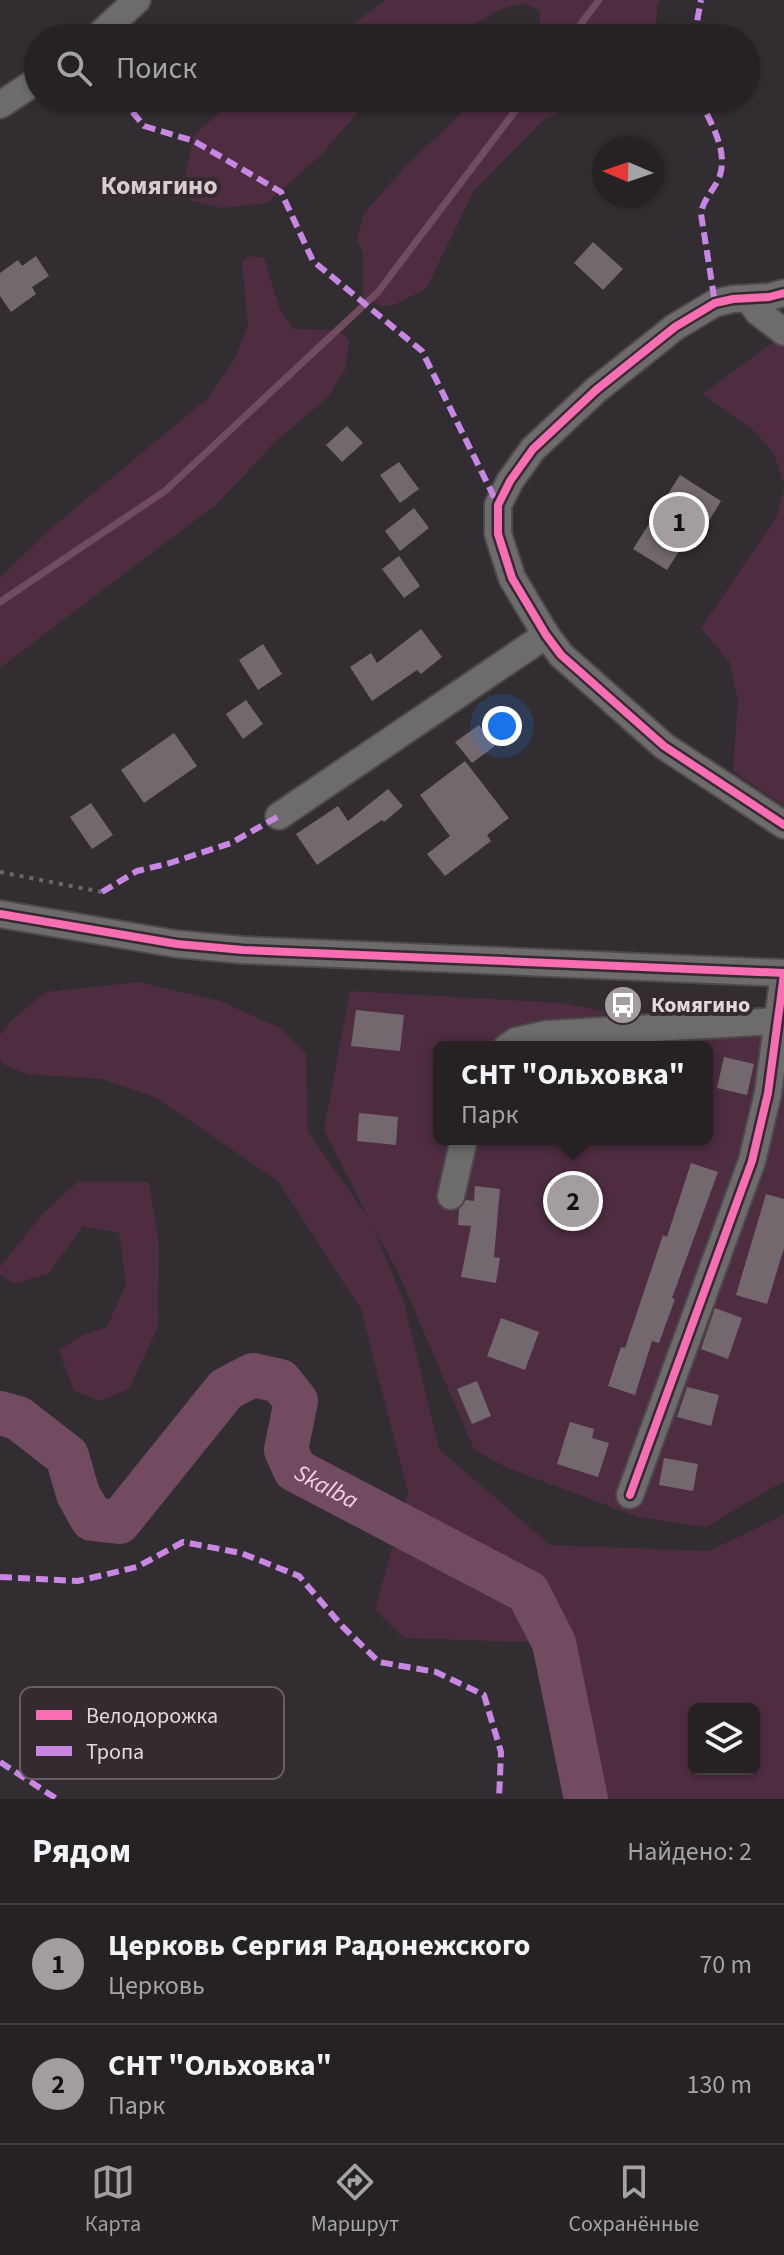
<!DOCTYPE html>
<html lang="ru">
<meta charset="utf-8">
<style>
body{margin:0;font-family:"Source Sans 3",sans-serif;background:#322f31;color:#f1f3f6}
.controls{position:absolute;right:24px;bottom:24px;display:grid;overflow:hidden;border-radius:12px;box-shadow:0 2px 6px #0004}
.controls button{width:72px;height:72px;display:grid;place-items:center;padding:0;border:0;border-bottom:2px solid #423f41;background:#262224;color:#f1f3f6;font:40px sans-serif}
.compass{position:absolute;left:592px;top:136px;width:72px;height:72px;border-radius:50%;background:#262224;box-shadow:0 2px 6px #0004;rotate:272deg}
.you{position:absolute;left:502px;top:726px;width:28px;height:28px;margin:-20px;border:6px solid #fff;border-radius:50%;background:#1a73e8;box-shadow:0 0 0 12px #1a73e833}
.badge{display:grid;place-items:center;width:52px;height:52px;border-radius:50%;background:#a39da0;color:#111;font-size:26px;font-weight:700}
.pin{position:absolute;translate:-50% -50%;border:4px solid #fff;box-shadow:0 2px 8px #0006}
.popup{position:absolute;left:433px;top:1041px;width:280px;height:104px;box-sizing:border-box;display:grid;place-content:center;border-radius:12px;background:#262224;filter:drop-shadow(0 2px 6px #0005);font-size:26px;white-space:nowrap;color:#a4a4a6}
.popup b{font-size:30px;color:#f1f3f6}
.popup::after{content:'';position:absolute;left:50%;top:100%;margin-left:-16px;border:16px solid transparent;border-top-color:#262224}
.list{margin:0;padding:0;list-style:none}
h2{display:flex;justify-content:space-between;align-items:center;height:104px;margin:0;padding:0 32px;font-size:34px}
h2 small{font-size:26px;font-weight:400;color:#a4a4a6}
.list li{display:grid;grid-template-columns:52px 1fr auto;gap:24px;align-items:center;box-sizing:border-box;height:120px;padding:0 32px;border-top:2px solid #423f41}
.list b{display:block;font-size:30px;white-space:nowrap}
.list p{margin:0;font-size:26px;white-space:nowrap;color:#a4a4a6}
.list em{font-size:26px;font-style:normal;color:#a4a4a6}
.icon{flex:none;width:44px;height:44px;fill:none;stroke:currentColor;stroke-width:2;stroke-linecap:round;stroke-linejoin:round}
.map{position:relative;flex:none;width:784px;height:1799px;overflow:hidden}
.search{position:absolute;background:#262224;box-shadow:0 2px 6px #0004;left:24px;right:24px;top:24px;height:88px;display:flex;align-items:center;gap:20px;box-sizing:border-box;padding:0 28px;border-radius:44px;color:#a4a4a6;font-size:30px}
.sheet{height:344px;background:#262224}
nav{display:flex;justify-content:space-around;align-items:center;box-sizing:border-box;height:112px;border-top:2px solid #423f41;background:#262224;font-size:22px;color:#a4a4a6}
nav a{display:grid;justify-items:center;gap:4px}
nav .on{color:#a39da0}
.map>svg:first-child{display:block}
.green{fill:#4e2d40;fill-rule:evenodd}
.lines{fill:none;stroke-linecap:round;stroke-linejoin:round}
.stream{stroke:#724b61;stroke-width:7}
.river{stroke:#724b61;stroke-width:44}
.building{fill:#74686f}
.minor-casing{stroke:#4d494c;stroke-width:30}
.path{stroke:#6a6769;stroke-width:4;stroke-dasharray:4 6;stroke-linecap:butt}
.minor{stroke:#6d6b6c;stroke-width:26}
.quiet{stroke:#c787e3;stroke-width:6;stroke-dasharray:12 6;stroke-linecap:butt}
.cycleway-casing{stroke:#352a30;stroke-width:13}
.cycleway{stroke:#f96db3;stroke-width:8}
.labels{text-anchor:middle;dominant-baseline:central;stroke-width:8;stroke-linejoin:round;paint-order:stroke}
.poi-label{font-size:22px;font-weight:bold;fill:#e0d9dd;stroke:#352a30;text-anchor:start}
.water-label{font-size:24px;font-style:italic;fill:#facee5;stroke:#352a30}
.quarter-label{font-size:26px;font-weight:bold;fill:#d9cbd2;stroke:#352a30}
.key{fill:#352a30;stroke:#685f64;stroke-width:2}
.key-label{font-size:22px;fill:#e0d9dd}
</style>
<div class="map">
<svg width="784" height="1799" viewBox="0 0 784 1799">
<rect width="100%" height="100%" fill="#322d30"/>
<!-- green -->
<g class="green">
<path d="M386 0H661L657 7 655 38H533L540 27V11L523 3 498 10 453 38H333Z"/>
<path d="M244 98H370L322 154 267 203 222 208 190 200 182 189 194 135 221 111Z"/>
<path d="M477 98H642L628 108 567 109 544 119 473 192 426 289 394 305 381 306 363 298V254L357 239 364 213 405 167Z"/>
<path d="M251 256 264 258 280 310 293 329 328 330 343 334 349 342 345 369 327 398 276 441 218 503 0 668V578L49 530 208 398 235 358 248 325 242 261Z"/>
<path d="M782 336 784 338V485L774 453 752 429 702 394Z"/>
<path d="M784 487V806L733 771 738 701 730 663 701 628 777 517Z"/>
<path d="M139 982 220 1001 280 1028 306 1054 308 1132 369 1219 324 1130 350 991 562 1003 699 1030 767 1036 784 1014V1481L706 1527 638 1517 507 1468 474 1449 398 1272 373 1227 404 1302 439 1449 550 1545 709 1551 784 1515V1799H586L554 1643 404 1638 375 1609 408 1493 361 1309 278 1181 155 1097 102 1079 26 1074 3 1064 0 1057V1035L11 1021 46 992ZM439 1047H707V1139H439ZM694 1709H754V1769H694Z"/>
<path d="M78 1181 149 1182 159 1246 158 1326 129 1389 100 1401 74 1391 59 1350 83 1335 107 1327 126 1284 119 1233 83 1226 49 1273 13 1284 0 1274V1267L42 1215Z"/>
</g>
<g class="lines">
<!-- stream -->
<g class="stream">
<path d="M570 38 599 0"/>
<path d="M0 602 165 491 378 292 525 98"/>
</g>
<!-- river -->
<path class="river" id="s1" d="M0 1413 18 1418 67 1456 78 1494 92 1519 119 1522 226 1389 253 1375 280 1381 296 1401 286 1450 295 1470 528 1592 554 1643 586 1799"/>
</g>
<!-- building -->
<g class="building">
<path d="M593 242 623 269 603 290 574 263Z"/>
<path d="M36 256 49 276 32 287 36 294 11 312 0 296V273L18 260 22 266Z"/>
<path d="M347 426 363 443 342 462 326 445Z"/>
<path d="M399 462 419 489 400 503 380 475Z"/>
<path d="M680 475 721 501 693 547 685 542 667 570 633 549Z"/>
<path d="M414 508 429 528 400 551 385 531Z"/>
<path d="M399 556 420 586 404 598 382 569Z"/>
<path d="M421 629 442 657 421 674 417 670 372 701 350 667 371 653 377 663Z"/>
<path d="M263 644 282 674 258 690 239 660Z"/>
<path d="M246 700 263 724 243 739 226 714Z"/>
<path d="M479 725 495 746 472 763 455 742Z"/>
<path d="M174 733 197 766 144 803 121 770Z"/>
<path d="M465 761 509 818 487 835 491 841 445 876 427 854 450 836 420 795Z"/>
<path d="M388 789 403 806 384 822 382 820 317 865 296 834 338 806 348 821Z"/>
<path d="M91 803 113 835 92 849 70 817Z"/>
<path d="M356 1010 404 1015 400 1051 351 1046Z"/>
<path d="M724 1057 754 1064 747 1095 717 1088Z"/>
<path d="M359 1113 398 1117 396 1145 357 1141Z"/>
<path d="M691 1163 718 1172 672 1298 675 1299 659 1343 652 1341 635 1395 608 1386 621 1347 625 1348 663 1235 667 1237Z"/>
<path d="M475 1186 500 1189 494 1257 500 1258 496 1283 461 1277 471 1226 458 1225 459 1209 466 1200 474 1201Z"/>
<path d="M766 1194 784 1199V1248L767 1304 736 1295Z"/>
<path d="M715 1308 742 1318 728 1359 701 1349Z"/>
<path d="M501 1318 539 1332 525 1370 487 1356Z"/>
<path d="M477 1381 491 1416 472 1424 457 1389Z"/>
<path d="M687 1387 719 1395 711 1426 677 1417Z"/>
<path d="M570 1422 594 1429 592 1438 609 1443 598 1477 557 1464Z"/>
<path d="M664 1458 698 1464 693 1491 659 1485Z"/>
</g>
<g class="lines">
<!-- minor casing -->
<g class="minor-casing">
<g id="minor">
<path d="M96 38 137 0"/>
<path d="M0 105 38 80"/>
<path d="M784 293 769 297 733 299 715 303 675 327 596 390 533 449 510 481 498 505V534L512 578 546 635 561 655 664 746 784 825"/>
<path d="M749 299 758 312 784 332"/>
<path d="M279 816 546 635"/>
<path d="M0 914 177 944 243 950 784 973"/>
<path d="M507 1047 516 1041 547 1034 778 1021"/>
<path d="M451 1196 464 1139"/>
<path d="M630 1495 752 1161 768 1093 784 974"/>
</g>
</g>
<!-- path -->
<path class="path" d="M0 872 102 892"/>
<!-- minor -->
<use href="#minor" class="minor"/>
<!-- quiet -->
<g class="quiet">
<path d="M694 38 701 0"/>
<path d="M121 98 144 126 194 141 281 192 313 261 422 351 498 505"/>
<path d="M699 98C710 122 728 149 720 175 715 190 703 198 701 214L715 303"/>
<path d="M102 892 137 871 170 863 231 843 279 816"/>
<path d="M0 1577 78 1581 137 1567 183 1542 241 1553 299 1576 343 1627 379 1662 436 1672 484 1695 501 1752 499 1799"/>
<path d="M0 1762 57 1799"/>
</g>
<!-- cycleway casing -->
<g class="cycleway-casing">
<g id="cycleway">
<path d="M784 293 769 297 733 299 715 303 675 327 596 390 533 449 510 481 498 505V534L512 578 546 635 561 655 664 746 784 825"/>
<path d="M0 914 177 944 243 950 784 973"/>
<path d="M630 1495 752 1161 768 1093 784 974"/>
</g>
</g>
<!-- cycleway -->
<use href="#cycleway" class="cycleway"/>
</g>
<!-- icons -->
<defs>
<g id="bus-disc" transform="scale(2)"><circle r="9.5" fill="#a39da0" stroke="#352a30"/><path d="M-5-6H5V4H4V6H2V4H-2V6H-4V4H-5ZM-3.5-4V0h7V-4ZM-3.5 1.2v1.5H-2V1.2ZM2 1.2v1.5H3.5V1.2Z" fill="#fff"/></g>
</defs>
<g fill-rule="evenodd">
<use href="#bus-disc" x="623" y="1005"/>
</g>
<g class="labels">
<!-- poi labels -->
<g class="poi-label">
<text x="651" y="1005">Комягино</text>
</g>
<!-- water labels -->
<g class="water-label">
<text stroke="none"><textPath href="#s1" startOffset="538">Skalba</textPath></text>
</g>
<!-- quarter labels -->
<g class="quarter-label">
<text x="159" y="185">Комягино</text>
</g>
</g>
<!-- legend -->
<rect x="20" y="1687" width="264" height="92" rx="12" class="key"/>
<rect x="36" y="1710" width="36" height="10" fill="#f96db3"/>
<rect x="36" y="1746" width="36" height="10" fill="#c787e3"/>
<g class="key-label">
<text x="86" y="1723">Велодорожка</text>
<text x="86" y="1759">Тропа</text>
</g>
</svg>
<div class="controls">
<button><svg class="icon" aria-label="layers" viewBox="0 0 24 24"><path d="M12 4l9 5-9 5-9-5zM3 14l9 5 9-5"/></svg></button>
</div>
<svg class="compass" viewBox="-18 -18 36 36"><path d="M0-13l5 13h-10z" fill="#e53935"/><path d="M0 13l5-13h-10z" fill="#a4a4a6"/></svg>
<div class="you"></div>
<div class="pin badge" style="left:679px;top:522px">1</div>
<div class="pin badge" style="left:573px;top:1201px">2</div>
<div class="popup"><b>СНТ &quot;Ольховка&quot;</b>Парк</div>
<div class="search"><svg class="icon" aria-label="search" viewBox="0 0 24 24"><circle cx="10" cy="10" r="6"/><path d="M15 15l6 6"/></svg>Поиск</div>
</div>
<section class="sheet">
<h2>Рядом<small>Найдено: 2</small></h2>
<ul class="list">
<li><span class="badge">1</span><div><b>Церковь Сергия Радонежского</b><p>Церковь</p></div><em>70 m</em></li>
<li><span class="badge">2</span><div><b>СНТ &quot;Ольховка&quot;</b><p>Парк</p></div><em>130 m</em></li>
</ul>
</section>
<nav>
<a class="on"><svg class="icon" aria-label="map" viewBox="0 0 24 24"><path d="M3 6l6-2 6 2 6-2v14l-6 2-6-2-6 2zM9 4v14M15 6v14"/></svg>Карта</a>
<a><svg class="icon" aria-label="directions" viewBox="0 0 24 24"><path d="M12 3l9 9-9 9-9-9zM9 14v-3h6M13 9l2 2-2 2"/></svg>Маршрут</a>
<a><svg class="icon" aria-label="saved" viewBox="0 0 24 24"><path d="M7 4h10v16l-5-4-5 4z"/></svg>Сохранённые</a>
</nav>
